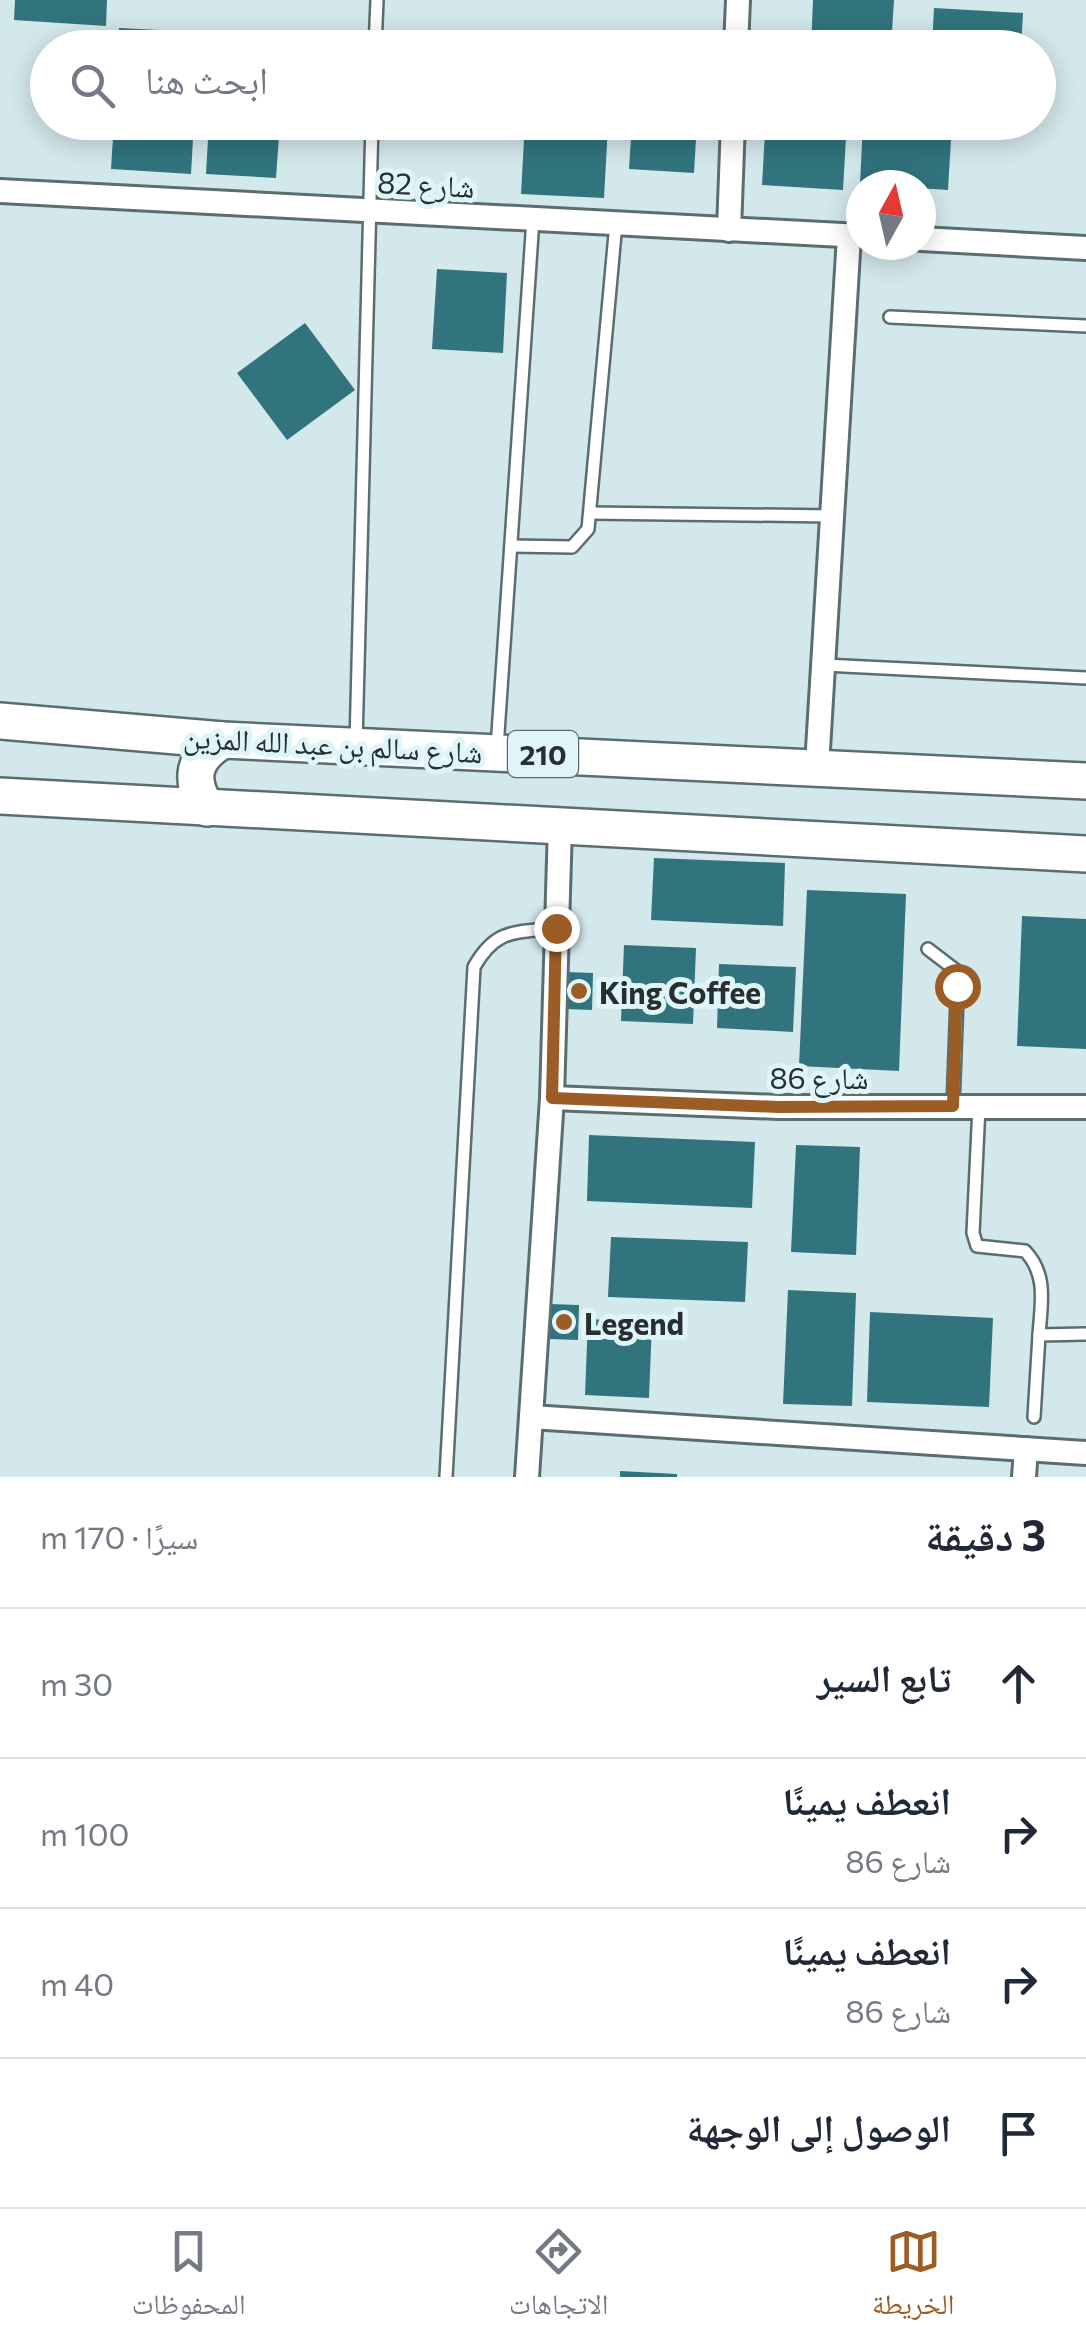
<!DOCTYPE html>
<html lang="ar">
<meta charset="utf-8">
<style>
body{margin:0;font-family:Commissioner,"Noto Naskh Arabic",sans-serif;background:#f2f2f3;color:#1f2937;direction:rtl}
.compass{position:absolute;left:846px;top:170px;width:90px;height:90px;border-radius:50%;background:#fff;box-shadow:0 5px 25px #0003;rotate:8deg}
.stop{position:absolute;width:30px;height:30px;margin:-22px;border:8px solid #9c5c25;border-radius:50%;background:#fff}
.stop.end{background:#9c5c25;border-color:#fff;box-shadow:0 2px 10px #0008}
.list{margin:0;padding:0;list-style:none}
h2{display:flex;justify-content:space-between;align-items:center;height:130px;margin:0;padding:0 40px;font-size:42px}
h2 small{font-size:32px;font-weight:400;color:#747a83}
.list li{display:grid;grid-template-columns:65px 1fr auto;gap:30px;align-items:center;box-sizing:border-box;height:150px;padding:0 40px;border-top:2px solid #e0e1e3}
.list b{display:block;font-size:38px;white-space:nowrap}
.list p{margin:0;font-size:32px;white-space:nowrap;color:#747a83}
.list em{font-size:32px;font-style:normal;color:#747a83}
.icon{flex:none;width:55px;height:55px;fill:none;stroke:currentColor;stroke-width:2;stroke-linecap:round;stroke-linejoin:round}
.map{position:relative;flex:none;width:1086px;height:1477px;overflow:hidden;direction:ltr}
.search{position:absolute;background:#fff;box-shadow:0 5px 25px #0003;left:30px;right:30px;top:30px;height:110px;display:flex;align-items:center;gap:25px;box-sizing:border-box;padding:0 35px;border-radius:55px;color:#747a83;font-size:38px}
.sheet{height:730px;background:#fff}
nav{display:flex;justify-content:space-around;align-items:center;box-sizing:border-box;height:140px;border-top:2px solid #e0e1e3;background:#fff;font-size:28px;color:#747a83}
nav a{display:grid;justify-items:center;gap:5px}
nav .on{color:#9c5c25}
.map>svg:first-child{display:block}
.building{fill:#31747d}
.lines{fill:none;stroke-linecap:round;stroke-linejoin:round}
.service-casing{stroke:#5b6d70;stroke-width:16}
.minor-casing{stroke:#5b6d70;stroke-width:28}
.primary-casing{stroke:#5b6d70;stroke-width:40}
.service{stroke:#fff;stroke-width:11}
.minor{stroke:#fff;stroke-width:22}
.primary{stroke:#fff;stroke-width:35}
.route{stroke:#9c5c25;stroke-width:12}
.poi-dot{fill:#9c5c25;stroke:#e0f5f8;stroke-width:4}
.labels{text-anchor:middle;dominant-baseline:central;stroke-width:10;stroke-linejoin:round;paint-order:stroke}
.shield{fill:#e0f5f8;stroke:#5e6a6c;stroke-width:2.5}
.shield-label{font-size:28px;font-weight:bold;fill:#272f30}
.street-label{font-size:30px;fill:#272f30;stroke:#e0f5f8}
.poi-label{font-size:30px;font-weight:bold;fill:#272f30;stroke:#e0f5f8;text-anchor:start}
</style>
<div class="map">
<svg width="1086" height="1477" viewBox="0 0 1086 1477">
<rect width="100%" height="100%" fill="#d3e8eb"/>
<!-- building -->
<g class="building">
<path d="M15 0H107L106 26 14 20Z"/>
<path d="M813 0H894L891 48H811Z"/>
<path d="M934 8 1023 13 1021 48H932Z"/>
<path d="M119 28 199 32V48H118Z"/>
<path d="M636 40 703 45V48H636Z"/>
<path d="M114 122H194L191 174 111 169Z"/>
<path d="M209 122H280L276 178 206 174Z"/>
<path d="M525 122 608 125 604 198 521 194Z"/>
<path d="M632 122H697L694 173 629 169Z"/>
<path d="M863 122H952L948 190 860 184Z"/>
<path d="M765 132 846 137 843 190 762 185Z"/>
<path d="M437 269 507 273 503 353 432 349Z"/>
<path d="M305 323 355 390 287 440 237 373Z"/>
<path d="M654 858 785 863 783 926 651 920Z"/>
<path d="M807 890 906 894 899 1071 799 1066Z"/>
<path d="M1022 916 1086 919V1049L1017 1046Z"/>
<path d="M624 945 696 948 693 1024 621 1021Z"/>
<path d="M719 964 796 967 793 1032 717 1028Z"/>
<path d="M566 972 593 973 592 1010 564 1009Z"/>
<path d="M589 1135 755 1142 752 1208 587 1201Z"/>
<path d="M796 1145 860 1147 856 1255 791 1252Z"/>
<path d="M611 1237 748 1242 745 1302 608 1297Z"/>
<path d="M788 1290 856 1293 852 1406 783 1404Z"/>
<path d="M550 1304 579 1305 578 1340 549 1339Z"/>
<path d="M870 1312 993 1318 989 1407 867 1402Z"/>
<path d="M588 1319 652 1322 649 1398 585 1395Z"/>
<path d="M620 1471 677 1474V1477H620Z"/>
</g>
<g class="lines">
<!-- service casing -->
<g class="service-casing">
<g id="service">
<path d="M375 48 377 0"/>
<path d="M890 317 1086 326"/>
<path d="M590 513 833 516"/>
<path d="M511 546 572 547 588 529 616 223"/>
<path d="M824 665 1086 678"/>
<path d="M356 743 372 122"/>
<path d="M497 748 533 219"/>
<path d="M928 949 958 972 953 1106"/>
<path d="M979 1106 973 1233 977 1246 1025 1251C1048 1275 1041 1304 1039 1335L1086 1334"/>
<path d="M1034 1417 1039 1335"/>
<path d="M446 1477 474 967C496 928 515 933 556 928"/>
</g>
</g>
<!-- minor casing -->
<g class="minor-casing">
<g id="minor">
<path d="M736 48 738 0"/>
<path d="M0 191 861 236"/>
<path d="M729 230 733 122"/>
<path d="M921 239 1086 248"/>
<path d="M817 766 849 236"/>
<path d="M552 1098 779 1107H1086"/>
<path d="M531 1417 1086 1453"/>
<path d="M527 1477 552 1098 560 825"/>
<path d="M1024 1477 1026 1449"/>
</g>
</g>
<!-- primary casing -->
<g class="primary-casing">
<g id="primary">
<path d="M0 721 223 740 1086 781"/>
<path d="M0 796 1086 854"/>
<path d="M207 808C188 779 193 758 223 740"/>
</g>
</g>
<!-- service -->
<use href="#service" class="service"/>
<!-- minor -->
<use href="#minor" class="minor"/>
<!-- primary -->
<use href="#primary" class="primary"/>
</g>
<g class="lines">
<!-- route -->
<path class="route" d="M556 928 552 1098 778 1107 953 1106 957 986"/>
</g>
<!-- markers -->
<g class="poi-dot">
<circle cx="579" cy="991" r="10"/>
<circle cx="564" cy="1322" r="10"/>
</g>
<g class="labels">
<!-- shield labels -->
<rect class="shield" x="508" y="731" width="70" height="46" rx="8"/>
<g class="shield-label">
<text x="543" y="754">210</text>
</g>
<!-- street labels -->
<g class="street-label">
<text transform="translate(426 183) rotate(3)">شارع 82</text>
<text transform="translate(333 743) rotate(3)">شارع سالم بن عبد الله المزين</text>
<text x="819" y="1076">شارع 86</text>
</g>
<!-- poi labels -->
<g class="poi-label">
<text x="599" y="991">King Coffee</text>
<text x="584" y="1322">Legend</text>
</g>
</g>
</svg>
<svg class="compass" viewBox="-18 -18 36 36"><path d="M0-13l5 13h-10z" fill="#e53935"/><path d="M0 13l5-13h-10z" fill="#747a83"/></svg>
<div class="stop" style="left:957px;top:986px"></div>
<div class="stop end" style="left:556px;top:928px"></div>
<div class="search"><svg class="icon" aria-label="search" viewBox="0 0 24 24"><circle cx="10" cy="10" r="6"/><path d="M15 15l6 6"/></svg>ابحث هنا</div>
</div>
<section class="sheet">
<h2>3 دقيقة<small>سيرًا · 170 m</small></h2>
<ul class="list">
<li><svg class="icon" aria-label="ahead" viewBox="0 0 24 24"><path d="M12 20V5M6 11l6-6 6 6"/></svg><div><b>تابع السير</b></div><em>30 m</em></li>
<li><svg class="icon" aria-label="right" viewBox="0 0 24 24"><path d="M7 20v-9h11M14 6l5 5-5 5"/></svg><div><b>انعطف يمينًا</b><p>شارع 86</p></div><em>100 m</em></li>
<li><svg class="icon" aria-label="right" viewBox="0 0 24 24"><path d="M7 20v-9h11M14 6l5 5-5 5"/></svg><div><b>انعطف يمينًا</b><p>شارع 86</p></div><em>40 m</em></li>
<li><svg class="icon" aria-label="arrive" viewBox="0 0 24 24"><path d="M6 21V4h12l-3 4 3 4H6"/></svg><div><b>الوصول إلى الوجهة</b></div></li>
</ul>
</section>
<nav>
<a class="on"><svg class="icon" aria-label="map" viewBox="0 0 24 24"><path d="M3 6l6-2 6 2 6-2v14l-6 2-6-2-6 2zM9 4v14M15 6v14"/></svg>الخريطة</a>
<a><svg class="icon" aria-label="directions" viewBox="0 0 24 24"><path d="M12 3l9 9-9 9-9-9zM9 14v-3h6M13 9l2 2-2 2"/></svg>الاتجاهات</a>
<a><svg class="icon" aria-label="saved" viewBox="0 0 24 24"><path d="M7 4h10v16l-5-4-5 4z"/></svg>المحفوظات</a>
</nav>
